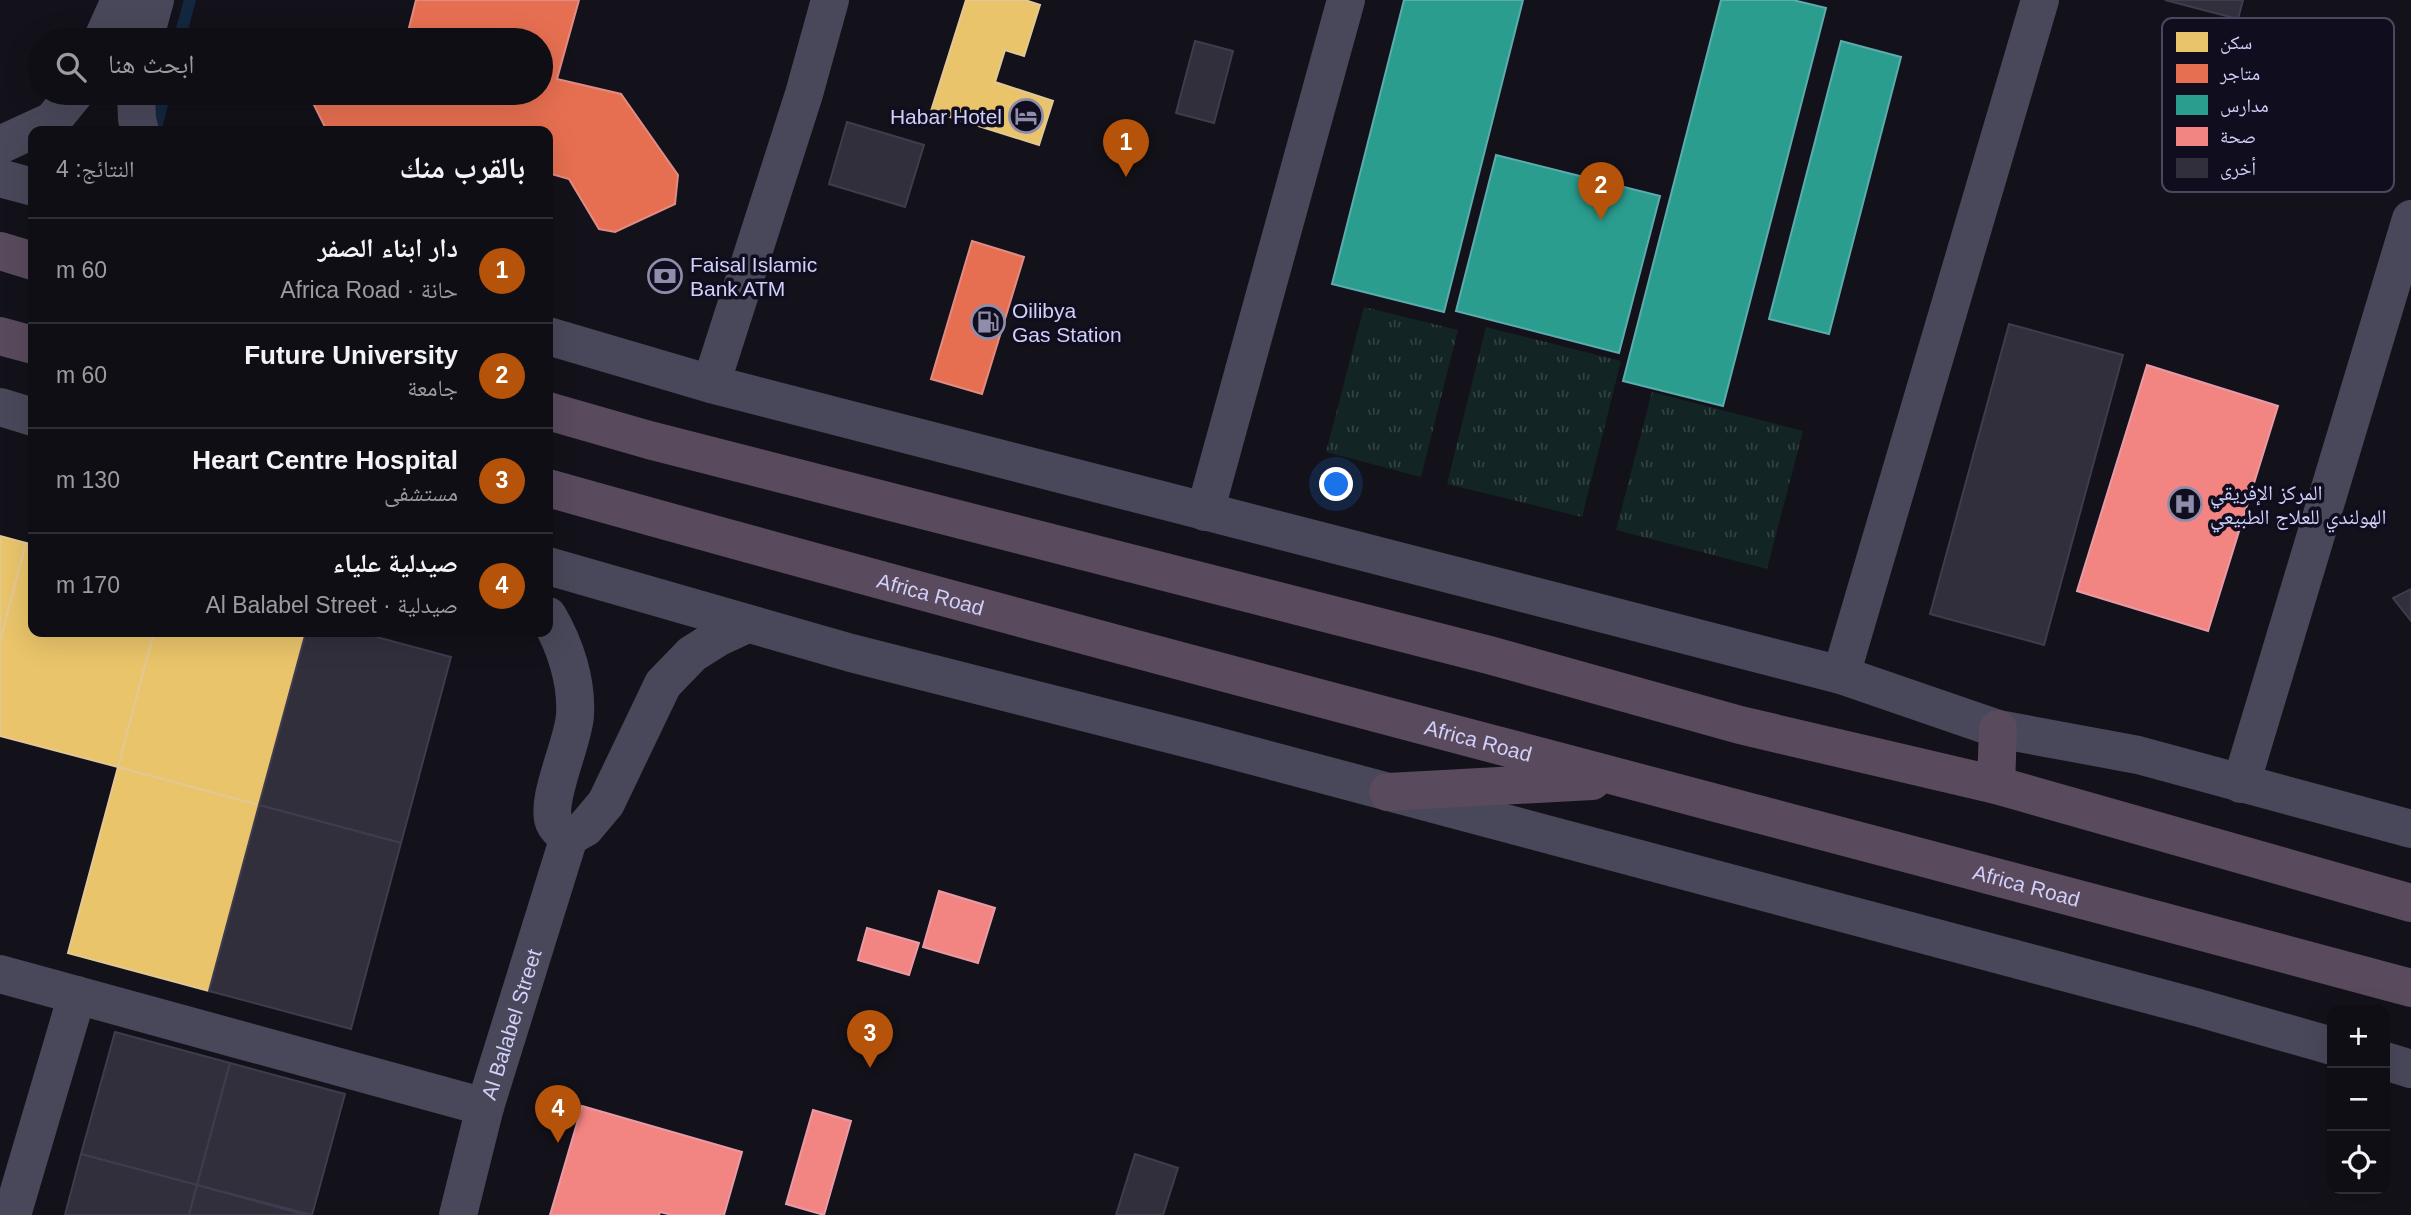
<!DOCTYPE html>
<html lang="ar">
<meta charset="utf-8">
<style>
body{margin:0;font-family:Helvetica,"Noto Naskh Arabic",sans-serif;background:#1c1c22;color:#f1f3f6;direction:rtl}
.controls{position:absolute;right:21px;bottom:21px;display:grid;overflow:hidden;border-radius:14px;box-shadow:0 7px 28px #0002}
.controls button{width:63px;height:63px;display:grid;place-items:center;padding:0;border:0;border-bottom:2px solid #2e2e34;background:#0e0e14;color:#f1f3f6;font:35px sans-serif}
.you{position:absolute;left:1337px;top:485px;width:24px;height:24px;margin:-18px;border:5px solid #fff;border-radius:50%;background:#1a73e8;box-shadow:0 0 0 10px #1a73e833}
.badge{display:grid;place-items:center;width:46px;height:46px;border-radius:50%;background:#b45309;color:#fff;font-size:23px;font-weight:700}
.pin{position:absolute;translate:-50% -58px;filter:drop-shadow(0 2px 4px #0008)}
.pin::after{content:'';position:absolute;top:37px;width:24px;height:21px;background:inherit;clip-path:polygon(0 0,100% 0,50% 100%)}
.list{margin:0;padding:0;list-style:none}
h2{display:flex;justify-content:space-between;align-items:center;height:91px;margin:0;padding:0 28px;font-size:30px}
h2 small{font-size:23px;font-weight:400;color:#9b9ca0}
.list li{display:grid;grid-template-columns:46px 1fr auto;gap:21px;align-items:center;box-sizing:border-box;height:105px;padding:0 28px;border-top:2px solid #2e2e34}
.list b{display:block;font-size:26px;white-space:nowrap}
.list p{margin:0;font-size:23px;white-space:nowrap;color:#9b9ca0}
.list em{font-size:23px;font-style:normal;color:#9b9ca0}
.icon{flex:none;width:38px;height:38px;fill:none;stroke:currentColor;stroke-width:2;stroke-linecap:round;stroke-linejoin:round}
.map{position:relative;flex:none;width:2411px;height:1215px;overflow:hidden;direction:ltr}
.search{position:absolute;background:#0e0e14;box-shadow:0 7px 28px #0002;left:28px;top:28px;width:525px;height:77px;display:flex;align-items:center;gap:18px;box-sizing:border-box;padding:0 24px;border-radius:38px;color:#9b9ca0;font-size:26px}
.panel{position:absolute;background:#0e0e14;box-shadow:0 7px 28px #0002;left:28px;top:126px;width:525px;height:511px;border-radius:14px;direction:rtl}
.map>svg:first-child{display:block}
.grass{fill:url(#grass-tufts)}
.homes{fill:#e9c46a;stroke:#e2c895;stroke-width:2}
.shops{fill:#e76f51;stroke:#e08c84;stroke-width:2}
.schools{fill:#2a9d8f;stroke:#5cacaf;stroke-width:2}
.health{fill:#f28482;stroke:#e89ba6;stroke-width:2}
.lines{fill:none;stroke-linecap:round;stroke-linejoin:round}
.stream{stroke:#13273e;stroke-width:12}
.building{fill:#312f3c;stroke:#3e3c4d;stroke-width:2}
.minor{stroke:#48485a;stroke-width:38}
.highway{stroke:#594a5d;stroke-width:38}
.labels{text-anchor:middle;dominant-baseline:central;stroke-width:7;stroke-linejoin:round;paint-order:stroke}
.poi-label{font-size:21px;fill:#d1d0fa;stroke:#100e1e;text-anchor:start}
.street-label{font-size:21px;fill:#d1d0fa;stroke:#100e1e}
.key{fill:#100e1e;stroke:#4a4860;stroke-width:2}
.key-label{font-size:19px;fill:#d1d0fa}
</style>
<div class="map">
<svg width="2411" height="1215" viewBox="0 0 2411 1215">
<defs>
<pattern id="grass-tufts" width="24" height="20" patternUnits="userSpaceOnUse" patternTransform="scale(1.75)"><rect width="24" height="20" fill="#122423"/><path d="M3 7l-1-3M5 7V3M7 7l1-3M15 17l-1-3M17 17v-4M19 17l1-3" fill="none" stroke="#334344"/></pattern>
</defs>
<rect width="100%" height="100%" fill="#13121a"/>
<!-- grass -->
<g class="grass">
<path d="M1364 307 1458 330 1421 477 1326 452Z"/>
<path d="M1486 327 1621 361 1582 517 1447 484Z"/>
<path d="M1652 392 1803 431 1767 569 1616 530Z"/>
</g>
<!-- homes -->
<g class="homes">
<path d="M966 0H1025L1040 5 1024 56 1005 50 995 82 1053 101 1039 145 931 111Z"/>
<path d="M0 536 26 543 0 641Z"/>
<path d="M26 543 33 545V632H154L118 767 0 736V641Z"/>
<path d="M154 632H306L259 805 118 767Z"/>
<path d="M118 767 259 805 209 991 68 953Z"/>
</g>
<!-- shops -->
<g class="shops">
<path d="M416 0H579L557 79 621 94 678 175 675 204 615 232 599 229 569 179 548 173V131H327L308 93H541V40H416L417 35 409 28Z"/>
<path d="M972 241 1024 257 982 394 931 379Z"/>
</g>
<!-- schools -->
<g class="schools">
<path d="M1404 0H1523L1444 312 1332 284Z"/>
<path d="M1721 0H1793L1826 8 1723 406 1623 381Z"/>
<path d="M1841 41 1901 57 1829 334 1769 319Z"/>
<path d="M1496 155 1660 196 1619 353 1456 311Z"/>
</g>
<!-- health -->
<g class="health">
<path d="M2147 365 2278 406 2208 631 2077 591Z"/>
<path d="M939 891 995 908 978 963 923 947Z"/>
<path d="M867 928 919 943 909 975 858 960Z"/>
<path d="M582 1106 742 1152 724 1215H672L660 1212 659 1215H550Z"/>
<path d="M813 1110 851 1121 824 1215 786 1204Z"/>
</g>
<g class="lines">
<!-- stream -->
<g class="stream">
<path d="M179 40 190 0"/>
<path d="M155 131 165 93"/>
</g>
</g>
<!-- building -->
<g class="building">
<path d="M2165 0H2243L2238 19Z"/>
<path d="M1195 41 1233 51 1214 123 1176 113Z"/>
<path d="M847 122 924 145 905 207 829 184Z"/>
<path d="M2009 324 2123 355 2044 645 1930 614Z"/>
<path d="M2411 589V621L2393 598Z"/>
<path d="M306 632H358L451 657 401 843 259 805Z"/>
<path d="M259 805 401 843 351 1029 209 991Z"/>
<path d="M115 1032 230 1063 197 1185 81 1154Z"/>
<path d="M230 1063 345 1094 312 1215 197 1185Z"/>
<path d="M81 1154 197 1185 189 1215H65Z"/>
<path d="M1135 1154 1178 1168 1163 1215H1116Z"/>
<path d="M197 1185 306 1215H189Z"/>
</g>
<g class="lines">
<!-- minor -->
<g class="minor">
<path d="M102 40 120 0"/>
<path d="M144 40 155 0"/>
<path d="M136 93 137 119 140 131"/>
<path d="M0 145 52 121 75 93"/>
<path d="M0 178 33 187"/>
<path d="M548 336 711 384 1841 675 1998 729 2138 755 2411 829"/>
<path d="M711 384 804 94 830 0"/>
<path d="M0 407 33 417"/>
<path d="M1205 512 1346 0"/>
<path d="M548 566 851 653 1201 742 2199 1008 2332 1046"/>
<path d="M548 616C565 645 577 681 575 715 574 741 545 800 554 822 557 829 563 833 569 837"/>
<path d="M1841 675 2040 0"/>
<path d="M2241 784 2411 219"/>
<path d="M0 974 485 1107"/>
<path d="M2385 1061 2411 1069"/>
<path d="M12 1215 77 995"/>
<path id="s1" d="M458 1215 485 1107 569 837 585 828 606 803 663 684 692 654 719 637 747 624"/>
</g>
<!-- highway -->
<g class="highway">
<path d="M0 251 33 261"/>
<path d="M0 336 33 345"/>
<path d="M548 411 649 440 1489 655 1740 725 1996 785 2411 903"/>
<path id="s2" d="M548 488C1167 662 1790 820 2411 988"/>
<path d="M1996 785 1998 729"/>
<path d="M1388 792 1592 781"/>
</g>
</g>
<!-- icons -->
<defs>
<g id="hotel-ring" transform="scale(1.75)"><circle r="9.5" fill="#100e1e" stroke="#8e8eac" stroke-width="1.5"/><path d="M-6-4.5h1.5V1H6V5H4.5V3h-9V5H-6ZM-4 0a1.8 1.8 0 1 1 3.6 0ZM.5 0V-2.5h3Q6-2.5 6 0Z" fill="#8e8eac"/></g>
<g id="bank-ring" transform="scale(1.75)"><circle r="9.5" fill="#100e1e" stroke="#8e8eac" stroke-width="1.5"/><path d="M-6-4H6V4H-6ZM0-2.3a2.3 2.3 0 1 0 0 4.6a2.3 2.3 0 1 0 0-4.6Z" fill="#8e8eac"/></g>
<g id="fuel-ring" transform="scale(1.75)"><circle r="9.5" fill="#100e1e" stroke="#8e8eac" stroke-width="1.5"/><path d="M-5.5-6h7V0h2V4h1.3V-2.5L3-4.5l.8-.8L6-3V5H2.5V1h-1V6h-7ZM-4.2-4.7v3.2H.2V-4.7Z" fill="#8e8eac"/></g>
<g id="hospital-ring" transform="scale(1.75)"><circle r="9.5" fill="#100e1e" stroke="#8e8eac" stroke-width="1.5"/><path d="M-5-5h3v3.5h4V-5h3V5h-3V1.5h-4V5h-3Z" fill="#8e8eac"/></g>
</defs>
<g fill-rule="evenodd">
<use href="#hotel-ring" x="1026" y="116"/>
<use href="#bank-ring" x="665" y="276"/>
<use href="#fuel-ring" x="988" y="322"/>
<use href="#hospital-ring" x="2185" y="504"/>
</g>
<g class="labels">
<!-- poi labels -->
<g class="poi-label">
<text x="1002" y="116" text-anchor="end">Habar Hotel</text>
<text x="690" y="264">Faisal Islamic<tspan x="690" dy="24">Bank ATM</tspan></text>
<text x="1012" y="310">Oilibya<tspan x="1012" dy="24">Gas Station</tspan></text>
<text x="2210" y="492">المركز الإفريقي<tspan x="2210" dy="24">الهولندي للعلاج الطبيعي</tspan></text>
</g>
<!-- street labels -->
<g class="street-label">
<text stroke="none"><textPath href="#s2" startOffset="397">Africa Road</textPath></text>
<text stroke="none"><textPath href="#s2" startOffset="964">Africa Road</textPath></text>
<text stroke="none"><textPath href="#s2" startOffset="1531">Africa Road</textPath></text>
<text stroke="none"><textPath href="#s1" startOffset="198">Al Balabel Street</textPath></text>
</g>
</g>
<!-- legend -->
<rect x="2162" y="18" width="232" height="174" rx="10" class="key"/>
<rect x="2176" y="32" width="32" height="20" fill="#e9c46a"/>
<rect x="2176" y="64" width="32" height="19" fill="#e76f51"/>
<rect x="2176" y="95" width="32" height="20" fill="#2a9d8f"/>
<rect x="2176" y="127" width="32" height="19" fill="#f28482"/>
<rect x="2176" y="158" width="32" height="20" fill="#312f3c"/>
<g class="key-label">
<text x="2220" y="49">سكن</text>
<text x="2220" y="80">متاجر</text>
<text x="2220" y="112">مدارس</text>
<text x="2220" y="143">صحة</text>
<text x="2220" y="175">أخرى</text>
</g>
</svg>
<div class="controls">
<button>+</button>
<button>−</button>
<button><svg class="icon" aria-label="locate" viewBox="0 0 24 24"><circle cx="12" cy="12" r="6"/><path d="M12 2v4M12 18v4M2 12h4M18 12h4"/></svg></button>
</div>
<div class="you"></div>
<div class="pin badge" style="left:1126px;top:177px">1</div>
<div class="pin badge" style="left:1601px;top:220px">2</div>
<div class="pin badge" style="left:870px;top:1068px">3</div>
<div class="pin badge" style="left:558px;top:1143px">4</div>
<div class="search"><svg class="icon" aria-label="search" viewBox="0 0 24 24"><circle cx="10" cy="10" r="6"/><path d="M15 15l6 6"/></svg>ابحث هنا</div>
<section class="panel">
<h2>بالقرب منك<small>النتائج: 4</small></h2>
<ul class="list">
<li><span class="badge">1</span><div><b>دار ابناء الصفر</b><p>حانة · Africa Road</p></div><em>60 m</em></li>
<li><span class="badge">2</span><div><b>Future University</b><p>جامعة</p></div><em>60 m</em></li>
<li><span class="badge">3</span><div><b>Heart Centre Hospital</b><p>مستشفى</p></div><em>130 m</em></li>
<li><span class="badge">4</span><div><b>صيدلية علياء</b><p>صيدلية · Al Balabel Street</p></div><em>170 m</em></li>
</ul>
</section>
</div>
